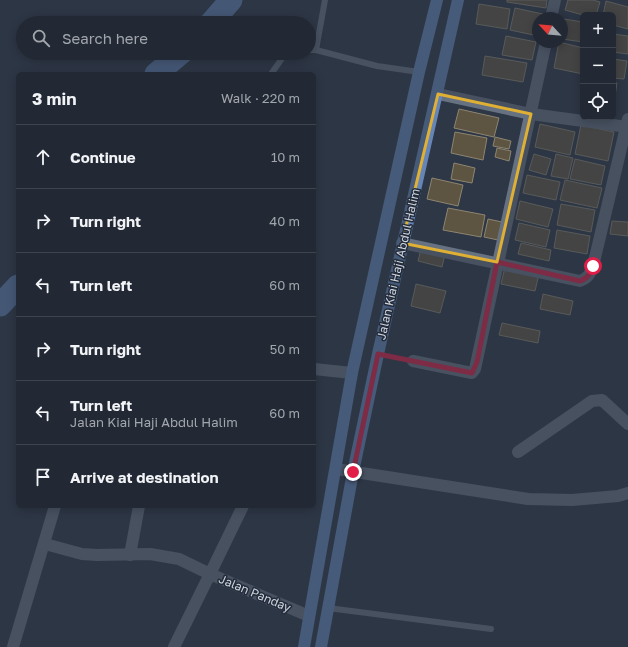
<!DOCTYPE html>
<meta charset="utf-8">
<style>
body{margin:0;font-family:"Golos Text",sans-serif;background:#2e3540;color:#f1f3f6}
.controls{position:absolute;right:12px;top:12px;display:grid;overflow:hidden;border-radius:6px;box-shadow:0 2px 10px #0003}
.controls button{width:36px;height:36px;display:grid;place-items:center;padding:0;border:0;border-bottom:1px solid #3f454f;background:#222934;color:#f1f3f6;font:20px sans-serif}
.compass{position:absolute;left:532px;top:12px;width:36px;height:36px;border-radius:50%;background:#222934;box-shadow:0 2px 10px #0003;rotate:296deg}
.stop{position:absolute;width:12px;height:12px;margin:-9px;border:3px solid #e11d48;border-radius:50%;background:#fff}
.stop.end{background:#e11d48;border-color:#fff;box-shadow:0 1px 4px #0008}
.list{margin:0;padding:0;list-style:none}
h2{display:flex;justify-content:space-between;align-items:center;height:52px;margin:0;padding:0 16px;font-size:17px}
h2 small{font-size:13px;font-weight:400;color:#a2a6ac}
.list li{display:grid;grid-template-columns:26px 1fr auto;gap:12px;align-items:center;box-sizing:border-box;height:64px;padding:0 16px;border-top:1px solid #3f454f}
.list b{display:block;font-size:15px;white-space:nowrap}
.list p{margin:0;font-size:13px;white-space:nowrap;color:#a2a6ac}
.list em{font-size:13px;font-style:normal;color:#a2a6ac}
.icon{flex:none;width:22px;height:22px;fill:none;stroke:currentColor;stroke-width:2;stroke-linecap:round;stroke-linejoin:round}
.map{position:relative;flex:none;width:628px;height:647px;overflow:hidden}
.search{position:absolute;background:#222934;box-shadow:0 2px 10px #0003;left:16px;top:16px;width:300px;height:44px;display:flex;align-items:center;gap:10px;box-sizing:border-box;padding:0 14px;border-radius:22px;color:#a2a6ac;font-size:15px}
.panel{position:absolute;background:#222934;box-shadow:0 2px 10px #0003;left:16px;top:72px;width:300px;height:436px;border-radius:6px}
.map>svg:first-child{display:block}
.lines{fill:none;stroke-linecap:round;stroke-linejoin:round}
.river{stroke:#5f7eaf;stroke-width:23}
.building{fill:#5d5542;stroke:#8d8571}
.path{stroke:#656d7b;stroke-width:2.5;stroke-dasharray:4 2;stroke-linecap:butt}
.lane{stroke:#667182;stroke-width:6}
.street{stroke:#667182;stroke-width:12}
.primary{stroke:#6585b8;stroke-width:12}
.route{stroke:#e11d48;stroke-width:5}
.marked{fill:none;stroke:#dfb034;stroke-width:3;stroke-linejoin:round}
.labels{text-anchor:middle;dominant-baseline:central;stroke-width:3;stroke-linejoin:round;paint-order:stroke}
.street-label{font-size:12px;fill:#ced4de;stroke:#232c3b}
</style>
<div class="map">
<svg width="628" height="647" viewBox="0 0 628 647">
<rect width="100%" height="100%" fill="#2d3746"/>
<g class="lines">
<!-- river -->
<g class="river">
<path d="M211 23 231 0"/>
<path d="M156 74 181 53"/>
<path d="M0 305 18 286"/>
</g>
</g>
<!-- building -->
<g class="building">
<path d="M507 0H547L546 8 507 2Z"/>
<path d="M568 0H593L600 2 596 15H583L565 10Z"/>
<path d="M606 1 628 7V29L613 25V15H603Z"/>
<path d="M479 4 510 9 507 29 476 24Z"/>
<path d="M515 8 543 14V18H538V36L510 30Z"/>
<path d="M564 19 583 22V42L562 39Z"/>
<path d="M613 34 628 36V54L613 52Z"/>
<path d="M506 36 536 42 532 60 502 55Z"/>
<path d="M559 42 583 48V74L554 68Z"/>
<path d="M485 56 527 63 523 82 482 75Z"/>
<path d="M613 59 627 61 624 79 613 78Z"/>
<path d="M613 82 617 83 613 109Z"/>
<path d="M459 109 499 118 494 137 454 128Z"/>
<path d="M540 124 575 132 570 155 535 147Z"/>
<path d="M581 125 614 132 608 161 575 154Z"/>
<path d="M455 132 487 138 483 160 451 153Z"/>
<path d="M495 137 511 141 509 149 493 146Z"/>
<path d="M497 148 511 151 509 161 495 157Z"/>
<path d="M534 154 551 159 546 175 529 170Z"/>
<path d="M556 154 573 158 568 179 551 176Z"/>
<path d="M575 159 605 166 601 185 570 179Z"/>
<path d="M454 163 475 168 472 183 451 179Z"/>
<path d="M527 175 560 182 556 200 523 193Z"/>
<path d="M432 178 463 185 458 206 427 199Z"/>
<path d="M565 180 602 188 597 208 560 200Z"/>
<path d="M520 201 553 209 548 227 516 219Z"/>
<path d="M561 204 595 210 591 232 557 225Z"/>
<path d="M448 208 485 215 481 237 443 230Z"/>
<path d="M488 219 502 222 498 240 484 237Z"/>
<path d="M612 221 628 222V236L610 234Z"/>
<path d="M519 223 550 230 546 247 515 240Z"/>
<path d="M557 230 590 236 587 254 554 248Z"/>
<path d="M521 243 551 250 549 261 518 254Z"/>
<path d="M421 249 445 254 442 267 418 261Z"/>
<path d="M505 267 539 274 535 291 501 284Z"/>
<path d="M416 284 446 291 440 313 411 306Z"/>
<path d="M543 294 573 301 570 315 540 309Z"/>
<path d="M502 323 540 331 538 343 499 335Z"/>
</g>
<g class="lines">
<!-- path -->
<path class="path" d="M388 356 403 359"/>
<!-- lane -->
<g class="lane">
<path d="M309 50H316L377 66 419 72"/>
<path d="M316 50 325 0"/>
<path d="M271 74 283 57 289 53"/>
<path d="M328 608 491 629"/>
</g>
<!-- street -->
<g class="street">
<path d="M551 18 555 0"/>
<path d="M438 94 531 114 628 127"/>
<path d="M402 243 580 281C588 278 590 274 593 266L628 119"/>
<path d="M413 361 472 373 475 369 546 42"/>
<path d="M314 369 352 373"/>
<path d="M518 452 592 401 602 400 628 424"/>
<path d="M336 469 528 499 572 500 618 496 628 493"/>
<path d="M45 544 82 554 97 555 150 554 179 559 210 574 243 506"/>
<path d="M130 555 139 506"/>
<path d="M13 647 55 506"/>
<path d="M174 647 210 574 309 616"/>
</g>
<!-- primary -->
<g class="primary">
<path d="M304 647 352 373 419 72 437 0"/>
<path d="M321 647 353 472 378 354 458 0"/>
</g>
</g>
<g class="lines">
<!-- route -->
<path class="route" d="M353 472 378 354 472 373 477 362 497 262 580 281C588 278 590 274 593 266"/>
</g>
<!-- marked area -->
<path d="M0 0H628V647H0ZM438 94 531 114 497 262 402 243Z" fill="#2d3746" fill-opacity=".55" fill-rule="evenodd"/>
<path class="marked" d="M438 94 531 114 497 262 402 243Z"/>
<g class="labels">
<!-- street labels -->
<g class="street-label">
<text transform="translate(398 264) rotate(-77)">Jalan Kiai Haji Abdul Halim</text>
<text transform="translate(255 593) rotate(23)">Jalan Panday</text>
</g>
</g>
</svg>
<div class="controls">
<button>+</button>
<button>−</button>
<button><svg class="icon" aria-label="locate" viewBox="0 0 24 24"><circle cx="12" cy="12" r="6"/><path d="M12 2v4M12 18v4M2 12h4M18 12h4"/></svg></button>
</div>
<svg class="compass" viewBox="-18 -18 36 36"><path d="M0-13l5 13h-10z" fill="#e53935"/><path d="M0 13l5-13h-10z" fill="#a2a6ac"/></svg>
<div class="stop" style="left:593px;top:266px"></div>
<div class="stop end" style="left:353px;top:472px"></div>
<div class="search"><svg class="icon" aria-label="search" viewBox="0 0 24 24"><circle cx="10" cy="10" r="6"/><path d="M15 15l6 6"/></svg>Search here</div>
<section class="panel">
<h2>3 min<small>Walk · 220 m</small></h2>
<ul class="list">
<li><svg class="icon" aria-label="ahead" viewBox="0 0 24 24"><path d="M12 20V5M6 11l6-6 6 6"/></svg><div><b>Continue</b></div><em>10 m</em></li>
<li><svg class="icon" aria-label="right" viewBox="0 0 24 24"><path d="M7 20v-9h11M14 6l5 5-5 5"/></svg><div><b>Turn right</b></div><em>40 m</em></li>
<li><svg class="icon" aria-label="left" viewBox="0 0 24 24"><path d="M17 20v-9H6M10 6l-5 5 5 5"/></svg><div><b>Turn left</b></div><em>60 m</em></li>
<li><svg class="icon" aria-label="right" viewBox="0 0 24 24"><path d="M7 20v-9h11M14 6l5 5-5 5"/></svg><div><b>Turn right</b></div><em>50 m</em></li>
<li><svg class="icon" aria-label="left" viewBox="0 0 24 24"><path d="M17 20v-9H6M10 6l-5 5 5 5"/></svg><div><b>Turn left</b><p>Jalan Kiai Haji Abdul Halim</p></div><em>60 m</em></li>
<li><svg class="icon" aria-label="arrive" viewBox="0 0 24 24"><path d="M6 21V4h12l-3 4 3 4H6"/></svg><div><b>Arrive at destination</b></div></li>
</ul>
</section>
</div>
